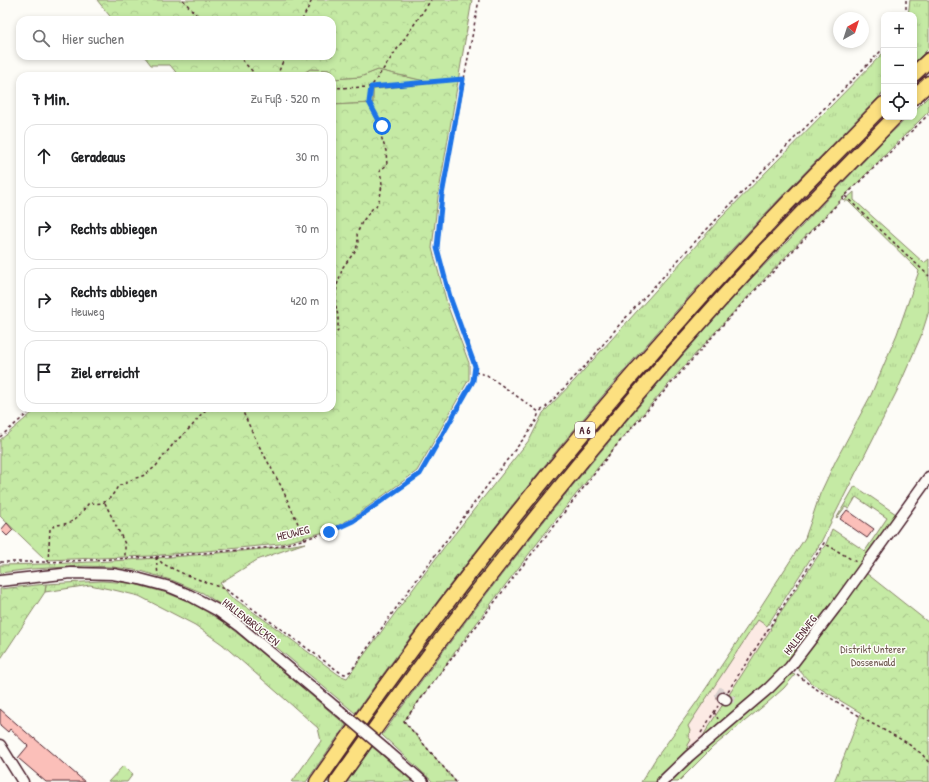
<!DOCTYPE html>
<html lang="de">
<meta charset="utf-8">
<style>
body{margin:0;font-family:"Patrick Hand",sans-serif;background:#f6f6f6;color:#202124}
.controls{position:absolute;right:12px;top:12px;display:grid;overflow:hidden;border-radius:8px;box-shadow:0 2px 6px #0003}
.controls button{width:36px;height:36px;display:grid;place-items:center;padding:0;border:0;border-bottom:1px solid #e0e0e0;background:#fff;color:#202124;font:20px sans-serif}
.compass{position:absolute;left:833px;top:12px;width:36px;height:36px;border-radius:50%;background:#fff;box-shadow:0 2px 6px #0003;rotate:39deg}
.stop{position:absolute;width:12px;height:12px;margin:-9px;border:3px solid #1a73e8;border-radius:50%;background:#fff}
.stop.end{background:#1a73e8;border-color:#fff;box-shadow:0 1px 4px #0008}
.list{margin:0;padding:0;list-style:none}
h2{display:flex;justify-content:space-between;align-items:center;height:52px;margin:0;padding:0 16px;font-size:17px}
h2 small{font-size:13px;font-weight:400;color:#757577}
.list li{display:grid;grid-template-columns:26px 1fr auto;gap:12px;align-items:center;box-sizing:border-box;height:64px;margin:0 8px 8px;padding:0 8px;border:1px solid #e0e0e0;border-radius:12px}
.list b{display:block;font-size:15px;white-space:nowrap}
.list p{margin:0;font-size:13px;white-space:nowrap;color:#757577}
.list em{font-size:13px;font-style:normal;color:#757577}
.icon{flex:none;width:22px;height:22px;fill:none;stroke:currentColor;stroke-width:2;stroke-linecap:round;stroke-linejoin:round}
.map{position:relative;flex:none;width:929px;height:782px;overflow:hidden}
.search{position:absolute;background:#fff;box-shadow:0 2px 6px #0003;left:16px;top:16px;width:320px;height:44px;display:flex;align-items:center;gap:10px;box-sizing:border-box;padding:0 14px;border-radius:12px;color:#757577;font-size:15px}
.panel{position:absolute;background:#fff;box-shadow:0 2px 6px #0003;left:16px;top:72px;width:320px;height:340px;border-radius:12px}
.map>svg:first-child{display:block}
.built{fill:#fceae4}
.grass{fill:url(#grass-tufts);stroke:#888468}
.forest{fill:url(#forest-crowns);stroke:#888468}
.building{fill:#fbbfb9;stroke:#4a1f2b}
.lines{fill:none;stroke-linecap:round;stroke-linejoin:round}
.minor-tunnel{stroke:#d9d0ce;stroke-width:10;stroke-dasharray:10 5;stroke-linecap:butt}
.minor-casing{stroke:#4a1f2b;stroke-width:13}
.highway-casing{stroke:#4a1f2b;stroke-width:17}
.path{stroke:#4a1f2b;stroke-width:1.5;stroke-dasharray:3 3;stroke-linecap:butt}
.minor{stroke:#fdfcf7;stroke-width:10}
.highway{stroke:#fce080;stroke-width:14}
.minor-bridge-casing{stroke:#4a1f2b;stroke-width:13;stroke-linecap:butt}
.minor-bridge{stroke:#fdfcf7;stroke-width:10}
.route{stroke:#1a73e8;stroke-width:5}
.labels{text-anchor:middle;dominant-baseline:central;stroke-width:3;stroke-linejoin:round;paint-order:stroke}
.shield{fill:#fdfcf7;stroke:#806168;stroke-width:1}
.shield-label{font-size:10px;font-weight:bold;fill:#4a1f2b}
.street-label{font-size:11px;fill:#4a1f2b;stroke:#fdfcf7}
.park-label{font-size:11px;fill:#695249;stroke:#fdfcf7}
</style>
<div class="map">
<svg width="929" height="782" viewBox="0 0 929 782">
<defs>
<pattern id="grass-tufts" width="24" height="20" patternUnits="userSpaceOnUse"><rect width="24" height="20" fill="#c5eaa4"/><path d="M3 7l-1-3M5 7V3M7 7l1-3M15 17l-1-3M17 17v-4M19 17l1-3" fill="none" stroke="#abc88d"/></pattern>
<pattern id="forest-crowns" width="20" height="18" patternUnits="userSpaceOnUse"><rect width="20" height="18" fill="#c5eaa4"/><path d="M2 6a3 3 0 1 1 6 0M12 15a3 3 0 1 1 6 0" fill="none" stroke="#abc88d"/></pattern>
</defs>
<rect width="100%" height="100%" fill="#fdfcf7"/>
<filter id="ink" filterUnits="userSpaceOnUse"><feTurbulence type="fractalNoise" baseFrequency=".025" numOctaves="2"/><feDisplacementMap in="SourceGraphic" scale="8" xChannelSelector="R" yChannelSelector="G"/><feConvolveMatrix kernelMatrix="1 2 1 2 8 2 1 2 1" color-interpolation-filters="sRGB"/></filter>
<g filter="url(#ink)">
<!-- built -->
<path class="built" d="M758 620 771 629 709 726 699 743 687 752 688 748V726Z"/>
<!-- grass -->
<g class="grass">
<path d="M910 0H929V48L914 63V15H908Z"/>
<path d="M884 52V92C833 144 782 195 733 248 598 395 471 551 355 713L245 621 203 593 174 581 141 571 113 567 85 566 32 569 0 573V565C69 564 139 560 207 554 240 551 273 549 305 543L257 560 220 583 229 595 269 623 339 675 347 678 445 546 530 439 543 413 575 380 719 220Z"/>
<path d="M310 69 332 70V76H299Z"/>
<path d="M378 70 434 83 373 89V103L332 105V79L360 77Z"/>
<path d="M929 96V111C820 219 712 330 614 448 540 536 472 629 404 721L456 782H433L382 735C492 581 611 434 737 294 754 275 772 258 789 240 821 205 854 171 887 137L908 117H914V111Z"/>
<path d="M854 192V200L924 263 929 259V311L921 336 897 391 820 544 767 626 758 620 688 726 690 731 688 736 691 740 688 745 687 752 657 782H641L656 758 696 703 754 617 805 538 811 521 820 494 836 460 871 395 897 334 919 271 848 201H844Z"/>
<path d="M769 234 771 236 374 719 330 782H323L460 595 550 481 605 416 725 279Z"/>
<path d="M855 486 896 514 834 604 783 668 756 695 699 743 709 726 771 629 770 628 826 544 832 529 865 551 887 518 856 497 849 509 845 507 836 519Z"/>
<path d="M102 581 130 583 167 593 187 601 207 612 223 622 247 641 346 725 306 782H292L321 741 318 728 222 644 195 625 139 596 114 590 90 585 45 592 46 584Z"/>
<path d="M789 673 795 675 784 688 766 704 713 747 678 782H667Z"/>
<path d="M372 747 376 750 413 782H347Z"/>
<path d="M123 766 133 774 127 782H108Z"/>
</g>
<!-- forest -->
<g class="forest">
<path d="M97 0H472L438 197 432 248 448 307 469 363V379L417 471 354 517 328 531 280 544 217 550 150 556 46 560 0 516V440L38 408H332V105L373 103V89L433 83 378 70 360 77 332 79V70L310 69 299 76H282L277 73 273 74 272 76H179L170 65H151L144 56H332V20H113Z"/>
<path d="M866 573 919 615 929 623V782H834L861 713 811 683 796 667Z"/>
<path d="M46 584 45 592 0 660V589Z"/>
</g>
<!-- building -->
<g class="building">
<path d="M847 510 874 529 867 538 840 519Z"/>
<path d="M7 523 13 530 7 536 1 530Z"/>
<path d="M0 709 34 739V738L85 782H46L18 758 28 746 10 729 8 732 0 725Z"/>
</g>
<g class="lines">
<!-- minor-tunnel -->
<path class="minor-tunnel" d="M717 691 730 699 729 701"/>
<!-- minor casing -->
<g class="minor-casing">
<g id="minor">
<path d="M0 581 71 573 113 574 140 579 170 587 189 595 217 610 239 626 340 711"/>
<path d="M723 698 726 700"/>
<path d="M0 745 23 782"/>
<path d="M386 750 423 782"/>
<path d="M662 782 689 756 769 688 790 667 835 608 929 477"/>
</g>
</g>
<!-- highway casing -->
<g class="highway-casing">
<g id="highway">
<path d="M914 74 929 60"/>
<path d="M914 97 929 83"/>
<path d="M317 782C399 664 485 549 578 439 650 353 725 268 803 187 830 159 857 132 884 104"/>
<path d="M337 782C456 613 584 451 723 297 778 236 837 176 895 117"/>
</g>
</g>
<!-- path -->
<g class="path">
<path d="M183 0 201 20"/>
<path d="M905 15 906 10V0"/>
<path d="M302 20 312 0"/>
<path d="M238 56 257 76"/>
<path d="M277 76 285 56"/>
<path d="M332 88 371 87 463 79"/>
<path d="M845 196 929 276"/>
<path d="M332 336 338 330V316L335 302 337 285 343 267 356 250 358 242 357 234 362 222 372 209 376 206 380 198 382 184 380 170 387 165 386 151 381 136 382 126 369 103 371 87 431 0"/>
<path d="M475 372 487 375 539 412 546 407 587 364 620 324 691 246 772 161 884 48"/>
<path d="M241 408 257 442 281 486 305 539"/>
<path d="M0 437 34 408"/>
<path d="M105 503 125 544V558"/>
<path d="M156 557 163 564 184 574 227 590 341 673 345 674 351 671 409 590 490 482 528 433 536 421 539 412"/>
<path d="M156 557 158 575"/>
<path d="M0 562H48L156 557 275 547 305 539 329 532 353 521 420 474 473 381 475 366 450 297 437 248 442 195 479 0"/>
<path d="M48 562 50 529C59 522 60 526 68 523 77 520 83 510 89 503 93 503 98 504 102 503 109 501 115 492 118 486L124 484 133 479 145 475 156 466 174 443 192 426 203 412 210 408"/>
<path d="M797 674 810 685 869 722 904 741 922 754 929 763"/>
<path d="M728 691 824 543 856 562"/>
<path d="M714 712 718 719"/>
<path d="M701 733 718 706"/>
<path d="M456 782 404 721 513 578 616 446 729 318 845 196 929 114"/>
</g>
<!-- minor -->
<use href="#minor" class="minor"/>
<!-- highway -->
<use href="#highway" class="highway"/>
<!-- minor-bridge casing -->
<g class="minor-bridge-casing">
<path id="minor-bridge" d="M340 711 386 750"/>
</g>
<!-- minor-bridge -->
<use href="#minor-bridge" class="minor-bridge"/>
</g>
</g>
<g class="lines" filter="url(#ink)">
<!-- route -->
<path class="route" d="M329 532 353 521 420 474 473 381 475 366 450 297 437 248 442 195 463 79 371 87 369 102 382 126"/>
</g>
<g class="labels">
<!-- shield labels -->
<rect class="shield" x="575" y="422" width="20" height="16" rx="3"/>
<g class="shield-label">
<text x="585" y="430">A 6</text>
</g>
<!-- street labels -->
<g class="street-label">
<text transform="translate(293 533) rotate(-14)">HEUWEG</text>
<text transform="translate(251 622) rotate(38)">HALLENBRÜCKEN</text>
<text transform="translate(800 635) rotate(-52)">HALLENWEG</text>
</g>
<!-- park labels -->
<g class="park-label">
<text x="873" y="649">Distrikt Unterer<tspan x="873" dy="13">Dossenwald</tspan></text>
</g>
</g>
</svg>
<div class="controls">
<button>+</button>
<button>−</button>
<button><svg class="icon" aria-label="locate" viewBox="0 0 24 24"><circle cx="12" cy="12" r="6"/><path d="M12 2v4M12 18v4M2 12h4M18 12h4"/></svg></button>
</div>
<svg class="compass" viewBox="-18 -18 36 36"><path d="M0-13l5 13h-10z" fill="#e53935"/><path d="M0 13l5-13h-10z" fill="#757577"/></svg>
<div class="stop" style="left:382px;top:126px"></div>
<div class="stop end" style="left:329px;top:532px"></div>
<div class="search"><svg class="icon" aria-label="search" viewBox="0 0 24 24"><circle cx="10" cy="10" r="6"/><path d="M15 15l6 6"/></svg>Hier suchen</div>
<section class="panel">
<h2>7 Min.<small>Zu Fuß · 520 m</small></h2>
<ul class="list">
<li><svg class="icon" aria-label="ahead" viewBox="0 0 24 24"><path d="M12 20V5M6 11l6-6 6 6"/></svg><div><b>Geradeaus</b></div><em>30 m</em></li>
<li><svg class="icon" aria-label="right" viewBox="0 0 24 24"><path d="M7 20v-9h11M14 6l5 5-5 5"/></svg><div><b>Rechts abbiegen</b></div><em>70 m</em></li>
<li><svg class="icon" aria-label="right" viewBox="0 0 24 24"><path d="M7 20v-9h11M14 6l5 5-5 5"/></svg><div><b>Rechts abbiegen</b><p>Heuweg</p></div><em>420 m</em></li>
<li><svg class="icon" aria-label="arrive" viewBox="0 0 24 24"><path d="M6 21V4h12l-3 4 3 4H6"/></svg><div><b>Ziel erreicht</b></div></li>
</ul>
</section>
</div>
